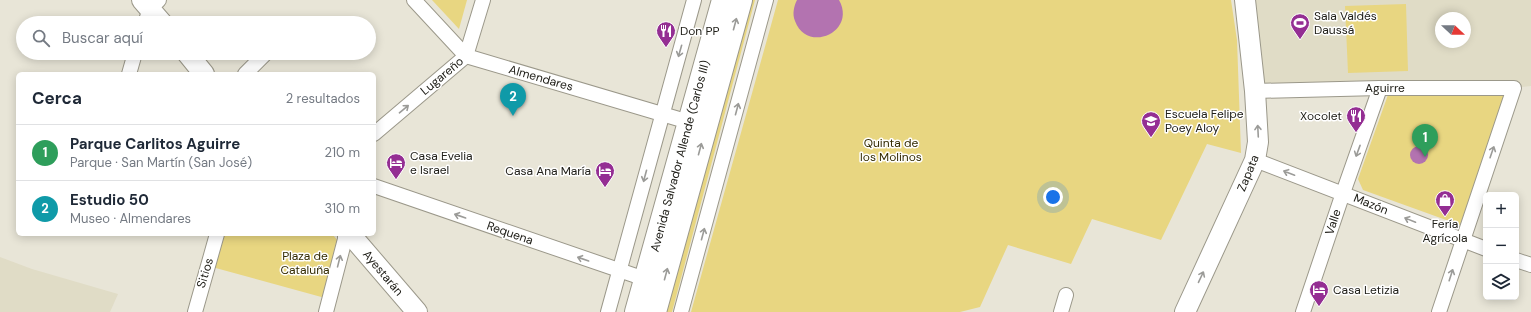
<!DOCTYPE html>
<html lang="es">
<meta charset="utf-8">
<style>
body{margin:0;font-family:"DM Sans",sans-serif;background:#f6f6f7;color:#1f2937}
.controls{position:absolute;right:12px;bottom:12px;display:grid;overflow:hidden;border-radius:6px;box-shadow:0 2px 10px #0003}
.controls button{width:36px;height:36px;display:grid;place-items:center;padding:0;border:0;border-bottom:1px solid #e0e1e3;background:#fff;color:#1f2937;font:20px sans-serif}
.compass{position:absolute;left:1435px;top:12px;width:36px;height:36px;border-radius:50%;background:#fff;box-shadow:0 2px 10px #0003;rotate:112deg}
.you{position:absolute;left:1053px;top:197px;width:14px;height:14px;margin:-10px;border:3px solid #fff;border-radius:50%;background:#1a73e8;box-shadow:0 0 0 6px #1a73e833}
.badge{display:grid;place-items:center;width:26px;height:26px;border-radius:50%;background:#ea580c;color:#fff;font-size:13px;font-weight:700}
.pin{position:absolute;translate:-50% -33px;filter:drop-shadow(0 1px 2px #0008)}
.pin::after{content:'';position:absolute;top:21px;width:14px;height:12px;background:inherit;clip-path:polygon(0 0,100% 0,50% 100%)}
.list{margin:0;padding:0;list-style:none}
h2{display:flex;justify-content:space-between;align-items:center;height:52px;margin:0;padding:0 16px;font-size:17px}
h2 small{font-size:13px;font-weight:400;color:#747a83}
.list li{display:grid;grid-template-columns:26px 1fr auto;gap:12px;align-items:center;box-sizing:border-box;height:56px;padding:0 16px;border-top:1px solid #e0e1e3}
.list b{display:block;font-size:15px;white-space:nowrap}
.list p{margin:0;font-size:13px;white-space:nowrap;color:#747a83}
.list em{font-size:13px;font-style:normal;color:#747a83}
.icon{flex:none;width:22px;height:22px;fill:none;stroke:currentColor;stroke-width:2;stroke-linecap:round;stroke-linejoin:round}
.map{position:relative;flex:none;width:1531px;height:312px;overflow:hidden}
.search{position:absolute;background:#fff;box-shadow:0 2px 10px #0003;left:16px;top:16px;width:360px;height:44px;display:flex;align-items:center;gap:10px;box-sizing:border-box;padding:0 14px;border-radius:22px;color:#747a83;font-size:15px}
.panel{position:absolute;background:#fff;box-shadow:0 2px 10px #0003;left:16px;top:72px;width:360px;height:164px;border-radius:6px}
.map>svg:first-child{display:block}
.built{fill:#e0dcc6;fill-rule:evenodd}
.green{fill:#e8d681}
.water{fill:#b373b0}
.lines{fill:none;stroke-linecap:round;stroke-linejoin:round}
.minor-casing{stroke:#9b988a;stroke-width:16}
.secondary-casing{stroke:#9b988a;stroke-width:22}
.primary-casing{stroke:#9b988a;stroke-width:24}
.minor{stroke:#fff;stroke-width:14}
.secondary{stroke:#fff;stroke-width:20}
.primary{stroke:#fff;stroke-width:22}
.oneway{stroke:#9b9b98}
.labels{text-anchor:middle;dominant-baseline:central;stroke-width:3;stroke-linejoin:round;paint-order:stroke}
.poi-label{font-size:12px;fill:#21201a;stroke:#fff;text-anchor:start}
.street-label{font-size:12px;fill:#21201a;stroke:#fff}
.park-label{font-size:12px;fill:#332b02;stroke:#fff}
</style>
<div class="map">
<svg width="1531" height="312" viewBox="0 0 1531 312">
<rect width="100%" height="100%" fill="#e8e5d7"/>
<!-- built -->
<g class="built">
<path d="M1253 0H1531V86L1514 88 1261 90ZM1441 18H1465V42H1441Z"/>
<path d="M0 257 32 269 118 294 110 312H0Z"/>
</g>
<!-- green -->
<g class="green">
<path d="M432 0H467L459 29Z"/>
<path d="M745 0H755L672 312H662Z"/>
<path d="M778 0H1231L1237 40 1241 153 1207 144 1161 240 1092 219 1071 264 1008 245 980 307 960 312H691Z"/>
<path d="M1406 4 1408 71 1348 73 1345 6Z"/>
<path d="M1389 92 1507 94 1460 225 1363 190 1358 179Z"/>
<path d="M222 234H332L340 243 325 298 212 267Z"/>
</g>
<!-- water -->
<g class="water">
<path d="M797 0H839C857 32 807 54 795 21 792 14 794 6 797 0Z"/>
<circle cx="1419" cy="155" r="9"/>
</g>
<g class="lines">
<!-- minor casing -->
<g class="minor-casing">
<g id="minor">
<path d="M414 0 466 56 689 122"/>
<path d="M145 23 150 9 159 0"/>
<path d="M129 74 135 53"/>
<path d="M245 74 266 53"/>
<path d="M1255 91 1380 88H1514L1439 312"/>
<path d="M374 134 466 56 483 0"/>
<path d="M1255 160 1486 249"/>
<path d="M374 186 645 279"/>
<path d="M1516 260 1531 265"/>
<path d="M195 312 217 234"/>
<path d="M326 312 345 239V234"/>
<path d="M608 312 694 0"/>
<path d="M681 312 766 0"/>
<path d="M1061 312 1066 295"/>
<path d="M1303 312 1343 193 1380 88"/>
</g>
</g>
<!-- secondary casing -->
<g class="secondary-casing">
<g id="secondary">
<path d="M142 0 162 23"/>
<path d="M187 53 204 74"/>
<path d="M350 234 417 312"/>
<path d="M1185 312 1255 160 1258 142 1255 91 1245 0"/>
</g>
</g>
<!-- primary casing -->
<g class="primary-casing">
<g id="primary">
<path d="M636 312 723 0"/>
<path d="M655 312 741 0"/>
</g>
</g>
<!-- minor -->
<use href="#minor" class="minor"/>
<!-- secondary -->
<use href="#secondary" class="secondary"/>
<!-- primary -->
<use href="#primary" class="primary"/>
</g>
<!-- one-way arrows -->
<defs><path id="oneway-shaft" d="M-6 0H5M1.5-3L5.5 0L1.5 3" fill="none" stroke-width="1.6" stroke-linecap="round" stroke-linejoin="round"/></defs>
<g class="oneway">
<use href="#oneway-shaft" transform="translate(735 24) rotate(-75)"/>
<use href="#oneway-shaft" transform="translate(680 51) rotate(106)"/>
<use href="#oneway-shaft" transform="translate(404 109) rotate(-40)"/>
<use href="#oneway-shaft" transform="translate(737 109) rotate(-75)"/>
<use href="#oneway-shaft" transform="translate(1258 131) rotate(-93)"/>
<use href="#oneway-shaft" transform="translate(700 149) rotate(-75)"/>
<use href="#oneway-shaft" transform="translate(1358 151) rotate(110)"/>
<use href="#oneway-shaft" transform="translate(1492 152) rotate(-71)"/>
<use href="#oneway-shaft" transform="translate(1289 173) rotate(-159)"/>
<use href="#oneway-shaft" transform="translate(645 176) rotate(105)"/>
<use href="#oneway-shaft" transform="translate(460 216) rotate(-161)"/>
<use href="#oneway-shaft" transform="translate(1410 220) rotate(-158)"/>
<use href="#oneway-shaft" transform="translate(703 234) rotate(-75)"/>
<use href="#oneway-shaft" transform="translate(583 259) rotate(-161)"/>
<use href="#oneway-shaft" transform="translate(339 261) rotate(-76)"/>
<use href="#oneway-shaft" transform="translate(666 274) rotate(-75)"/>
<use href="#oneway-shaft" transform="translate(1451 275) rotate(-72)"/>
<use href="#oneway-shaft" transform="translate(1201 277) rotate(-65)"/>
</g>
<!-- icons -->
<defs>
<g id="stadium-pin" transform="scale(1)"><path d="M0 17L-7.5 6A9.5 9.5 0 1 1 7.5 6Z" fill="#942e93" stroke="#fff"/><path d="M0-5a6.5 5 0 1 0 0 10a6.5 5 0 1 0 0-10ZM-3.5-1.8h7v3.6h-7Z" fill="#fff"/></g>
<g id="restaurant-pin" transform="scale(1)"><path d="M0 17L-7.5 6A9.5 9.5 0 1 1 7.5 6Z" fill="#942e93" stroke="#fff"/><path d="M-5-6h1v4h1v-4h1v4h1v-4h1v5L-1.5 .5V6h-2V.5L-5-1ZM5-6V6H3V1.5H1.5Q1.5-4 5-6Z" fill="#fff"/></g>
<g id="school-pin" transform="scale(1)"><path d="M0 17L-7.5 6A9.5 9.5 0 1 1 7.5 6Z" fill="#942e93" stroke="#fff"/><path d="M0-5L7-2L0 1L-7-2ZM-4 1L0 2.5L4 1V4Q0 6-4 4Z" fill="#fff"/></g>
<g id="hotel-pin" transform="scale(1)"><path d="M0 17L-7.5 6A9.5 9.5 0 1 1 7.5 6Z" fill="#942e93" stroke="#fff"/><path d="M-6-4.5h1.5V1H6V5H4.5V3h-9V5H-6ZM-4 0a1.8 1.8 0 1 1 3.6 0ZM.5 0V-2.5h3Q6-2.5 6 0Z" fill="#fff"/></g>
<g id="shop-pin" transform="scale(1)"><path d="M0 17L-7.5 6A9.5 9.5 0 1 1 7.5 6Z" fill="#942e93" stroke="#fff"/><path d="M-5-2.5h2.3a2.7 3.5 0 0 1 5.4 0H5L5.5 6h-11ZM-1.5-2.5h3a1.5 2.3 0 0 0-3 0Z" fill="#fff"/></g>
</defs>
<g fill-rule="evenodd">
<use href="#stadium-pin" x="1300" y="23"/>
<use href="#restaurant-pin" x="666" y="31"/>
<use href="#restaurant-pin" x="1356" y="116"/>
<use href="#school-pin" x="1151" y="121"/>
<use href="#hotel-pin" x="396" y="163"/>
<use href="#hotel-pin" x="605" y="171"/>
<use href="#shop-pin" x="1445" y="200"/>
<use href="#hotel-pin" x="1319" y="290"/>
</g>
<g class="labels">
<!-- poi labels -->
<g class="poi-label">
<text x="1314" y="16">Sala Valdés<tspan x="1314" dy="14">Daussá</tspan></text>
<text x="680" y="31">Don PP</text>
<text x="1165" y="114">Escuela Felipe<tspan x="1165" dy="14">Poey Aloy</tspan></text>
<text x="1342" y="116" text-anchor="end">Xocolet</text>
<text x="410" y="156">Casa Evelia<tspan x="410" dy="14">e Israel</tspan></text>
<text x="591" y="171" text-anchor="end">Casa Ana María</text>
<text x="1445" y="224" text-anchor="middle">Fería<tspan x="1445" dy="14">Agrícola</tspan></text>
<text x="1333" y="290">Casa Letizia</text>
</g>
<!-- street labels -->
<g class="street-label">
<text transform="translate(442 76) rotate(-40)">Lugareño</text>
<text transform="translate(541 78) rotate(16)">Almendares</text>
<text x="1385" y="88">Aguirre</text>
<text transform="translate(680 156) rotate(-75)">Avenida Salvador Allende (Carlos III)</text>
<text transform="translate(1248 173) rotate(-68)">Zapata</text>
<text transform="translate(1371 204) rotate(22)">Mazón</text>
<text transform="translate(1333 222) rotate(-72)">Valle</text>
<text transform="translate(510 233) rotate(19)">Requena</text>
<text transform="translate(205 273) rotate(-73)">Sitios</text>
<text transform="translate(383 273) rotate(50)">Ayestarán</text>
</g>
<!-- park labels -->
<g class="park-label">
<text x="891" y="143">Quinta de<tspan x="891" dy="14">los Molinos</tspan></text>
<text x="305" y="256">Plaza de<tspan x="305" dy="14">Cataluña</tspan></text>
</g>
</g>
</svg>
<div class="controls">
<button>+</button>
<button>−</button>
<button><svg class="icon" aria-label="layers" viewBox="0 0 24 24"><path d="M12 4l9 5-9 5-9-5zM3 14l9 5 9-5"/></svg></button>
</div>
<svg class="compass" viewBox="-18 -18 36 36"><path d="M0-13l5 13h-10z" fill="#e53935"/><path d="M0 13l5-13h-10z" fill="#747a83"/></svg>
<div class="you"></div>
<div class="pin badge" style="left:1425px;top:157px;background:#2e9e5b">1</div>
<div class="pin badge" style="left:513px;top:116px;background:#0f9aa8">2</div>
<div class="search"><svg class="icon" aria-label="search" viewBox="0 0 24 24"><circle cx="10" cy="10" r="6"/><path d="M15 15l6 6"/></svg>Buscar aquí</div>
<section class="panel">
<h2>Cerca<small>2 resultados</small></h2>
<ul class="list">
<li><span class="badge" style="background:#2e9e5b">1</span><div><b>Parque Carlitos Aguirre</b><p>Parque · San Martín (San José)</p></div><em>210 m</em></li>
<li><span class="badge" style="background:#0f9aa8">2</span><div><b>Estudio 50</b><p>Museo · Almendares</p></div><em>310 m</em></li>
</ul>
</section>
</div>
